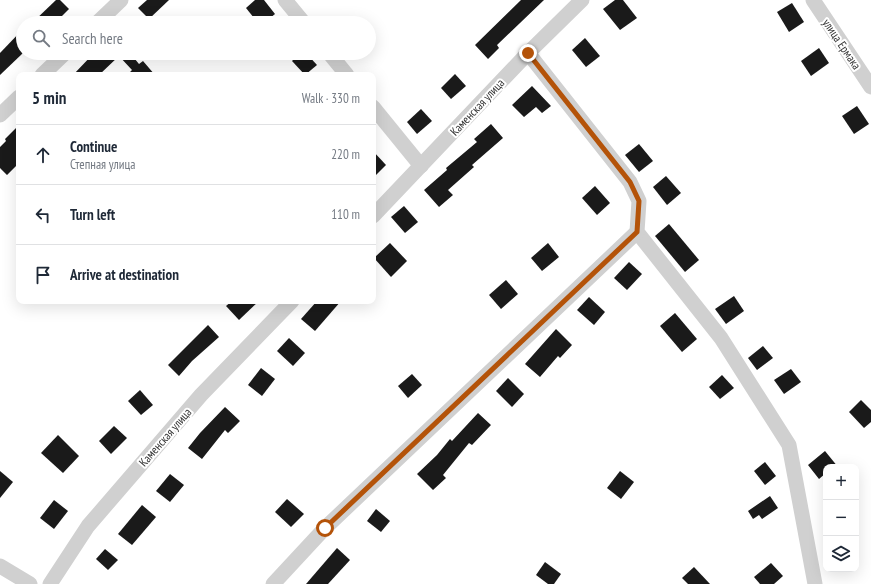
<!DOCTYPE html>
<meta charset="utf-8">
<style>
body{margin:0;font-family:"PT Sans Narrow",sans-serif;background:#f2f2f3;color:#1f2937}
.controls{position:absolute;right:12px;bottom:12px;display:grid;overflow:hidden;border-radius:8px;box-shadow:0 4px 16px #0002}
.controls button{width:36px;height:36px;display:grid;place-items:center;padding:0;border:0;border-bottom:1px solid #e0e1e3;background:#fff;color:#1f2937;font:20px sans-serif}
.stop{position:absolute;width:12px;height:12px;margin:-9px;border:3px solid #b45309;border-radius:50%;background:#fff}
.stop.end{background:#b45309;border-color:#fff;box-shadow:0 1px 4px #0008}
.list{margin:0;padding:0;list-style:none}
h2{display:flex;justify-content:space-between;align-items:center;height:52px;margin:0;padding:0 16px;font-size:17px}
h2 small{font-size:13px;font-weight:400;color:#747a83}
.list li{display:grid;grid-template-columns:26px 1fr auto;gap:12px;align-items:center;box-sizing:border-box;height:60px;padding:0 16px;border-top:1px solid #e0e1e3}
.list b{display:block;font-size:15px;white-space:nowrap}
.list p{margin:0;font-size:13px;white-space:nowrap;color:#747a83}
.list em{font-size:13px;font-style:normal;color:#747a83}
.icon{flex:none;width:22px;height:22px;fill:none;stroke:currentColor;stroke-width:2;stroke-linecap:round;stroke-linejoin:round}
.map{position:relative;flex:none;width:871px;height:584px;overflow:hidden}
.search{position:absolute;background:#fff;box-shadow:0 4px 16px #0002;left:16px;top:16px;width:360px;height:44px;display:flex;align-items:center;gap:10px;box-sizing:border-box;padding:0 14px;border-radius:22px;color:#747a83;font-size:15px}
.panel{position:absolute;background:#fff;box-shadow:0 4px 16px #0002;left:16px;top:72px;width:360px;height:232px;border-radius:8px}
.map>svg:first-child{display:block}
.building{fill:#1a1a1a}
.lines{fill:none;stroke-linecap:round;stroke-linejoin:round}
.minor{stroke:#d0d0d0;stroke-width:15}
.route{stroke:#b45309;stroke-width:5}
.labels{text-anchor:middle;dominant-baseline:central;stroke-width:4;stroke-linejoin:round;paint-order:stroke}
.street-label{font-size:12px;fill:#333;stroke:#fff}
</style>
<div class="map">
<svg width="871" height="584" viewBox="0 0 871 584">
<rect width="100%" height="100%" fill="#fff"/>
<!-- building -->
<g class="building">
<path d="M56 0H60L69 9 55 23H32Z"/>
<path d="M147 0H169L149 19 138 8Z"/>
<path d="M255 0H264L275 14 264 23H258L246 8Z"/>
<path d="M521 0H544L497 45 499 48 488 59 475 45Z"/>
<path d="M615 0H623L637 18 620 30 603 9Z"/>
<path d="M792 3 804 22 789 32 777 12Z"/>
<path d="M23 29V53L0 75V53Z"/>
<path d="M585 38 600 56 586 67 572 50Z"/>
<path d="M819 48 829 63 811 76 801 61Z"/>
<path d="M94 53H130L139 64 143 61 155 75H127L132 70 119 56 99 75H73Z"/>
<path d="M300 53H306L317 65 305 75 292 61Z"/>
<path d="M455 74 466 86 451 99 441 88Z"/>
<path d="M532 86 551 106 542 113 536 107 524 117 512 105Z"/>
<path d="M857 106 869 124 854 134 842 116Z"/>
<path d="M421 109 432 121 417 134 407 122Z"/>
<path d="M491 124 503 138 472 165 474 167 448 190 453 195 439 207 424 190 447 170 446 168 477 142 474 139Z"/>
<path d="M19 125V163L7 175 0 168V147L6 141 5 139Z"/>
<path d="M639 144 653 161 639 172 625 155Z"/>
<path d="M373 151 386 165 373 178Z"/>
<path d="M666 176 681 193 667 205 653 187Z"/>
<path d="M595 186 610 203 597 215 582 198Z"/>
<path d="M404 206 418 222 405 233 391 217Z"/>
<path d="M669 224 699 260 685 272 655 236Z"/>
<path d="M390 243 407 261 391 277 374 258Z"/>
<path d="M548 243 559 257 542 271 531 258Z"/>
<path d="M629 262 642 274 627 290 614 278Z"/>
<path d="M506 280 518 294 501 309 489 295Z"/>
<path d="M734 296 744 311 726 324 715 309Z"/>
<path d="M589 297 605 312 594 325 577 310Z"/>
<path d="M232 301H259L239 320 226 306Z"/>
<path d="M317 301H341L315 331 301 319Z"/>
<path d="M675 313 697 339 682 352 660 326Z"/>
<path d="M208 325 219 337 192 361 179 376 168 365Z"/>
<path d="M556 329 572 345 560 358 558 356 540 377 525 364Z"/>
<path d="M289 338 305 353 293 366 277 351Z"/>
<path d="M763 346 773 358 757 370 748 358Z"/>
<path d="M261 368 275 379 262 396 248 385Z"/>
<path d="M791 369 801 382 784 394 774 380Z"/>
<path d="M412 374 422 385 408 398 398 386Z"/>
<path d="M722 375 734 388 720 399 709 387Z"/>
<path d="M508 378 524 394 512 407 496 391Z"/>
<path d="M140 390 153 405 141 415 128 401Z"/>
<path d="M861 400 871 410V422L864 428 849 412Z"/>
<path d="M225 407 240 421 228 433 225 430 202 459 188 448 200 433Z"/>
<path d="M478 413 491 425 472 445 469 443 443 475 446 478 433 490 417 474 437 455 450 439 452 441Z"/>
<path d="M114 426 127 438 111 454 99 441Z"/>
<path d="M58 435 79 456 63 473 41 453Z"/>
<path d="M825 451 838 467H826V473L819 479 808 465Z"/>
<path d="M765 462 776 476 765 485 754 471Z"/>
<path d="M0 471 13 482 0 498Z"/>
<path d="M620 471 634 482 621 499 607 488Z"/>
<path d="M170 474 184 485 170 502 156 491Z"/>
<path d="M770 496 778 508 762 519 759 515 753 519 748 511Z"/>
<path d="M287 499 304 514 291 527 275 512Z"/>
<path d="M54 500 68 511 54 529 40 518Z"/>
<path d="M142 505 156 517 132 545 118 534Z"/>
<path d="M376 509 390 521 381 532 367 521Z"/>
<path d="M337 548 350 560 328 584H306Z"/>
<path d="M105 549 118 560 108 570 96 559Z"/>
<path d="M545 562 561 574 554 584H548L536 575Z"/>
<path d="M771 563 783 576 774 584H760L754 577Z"/>
<path d="M694 567 710 584H688L682 578Z"/>
</g>
<g class="lines">
<!-- minor -->
<g class="minor">
<path d="M285 0 304 23"/>
<path d="M813 0 871 87"/>
<path d="M97 23 121 0"/>
<path d="M329 53 347 75"/>
<path d="M528 53 630 182 639 201 637 232 721 338 789 445 815 584"/>
<path d="M42 75 65 53"/>
<path d="M373 107 421 166"/>
<path d="M0 115 19 97"/>
<path d="M373 216 528 53 582 0"/>
<path d="M0 566 30 584"/>
<path d="M50 584 88 526 201 395 292 301"/>
<path d="M273 584 325 528 637 232"/>
</g>
</g>
<g class="lines">
<!-- route -->
<path class="route" d="M325 528 637 232 639 201 630 182 528 53"/>
</g>
<g class="labels">
<!-- street labels -->
<g class="street-label">
<text transform="translate(842 44) rotate(56)">улица Ермака</text>
<text transform="translate(477 107) rotate(-47)">Каменская улица</text>
<text transform="translate(165 437) rotate(-49)">Каменская улица</text>
</g>
</g>
</svg>
<div class="controls">
<button>+</button>
<button>−</button>
<button><svg class="icon" aria-label="layers" viewBox="0 0 24 24"><path d="M12 4l9 5-9 5-9-5zM3 14l9 5 9-5"/></svg></button>
</div>
<div class="stop" style="left:325px;top:528px"></div>
<div class="stop end" style="left:528px;top:53px"></div>
<div class="search"><svg class="icon" aria-label="search" viewBox="0 0 24 24"><circle cx="10" cy="10" r="6"/><path d="M15 15l6 6"/></svg>Search here</div>
<section class="panel">
<h2>5 min<small>Walk · 330 m</small></h2>
<ul class="list">
<li><svg class="icon" aria-label="ahead" viewBox="0 0 24 24"><path d="M12 20V5M6 11l6-6 6 6"/></svg><div><b>Continue</b><p>Степная улица</p></div><em>220 m</em></li>
<li><svg class="icon" aria-label="left" viewBox="0 0 24 24"><path d="M17 20v-9H6M10 6l-5 5 5 5"/></svg><div><b>Turn left</b></div><em>110 m</em></li>
<li><svg class="icon" aria-label="arrive" viewBox="0 0 24 24"><path d="M6 21V4h12l-3 4 3 4H6"/></svg><div><b>Arrive at destination</b></div></li>
</ul>
</section>
</div>
